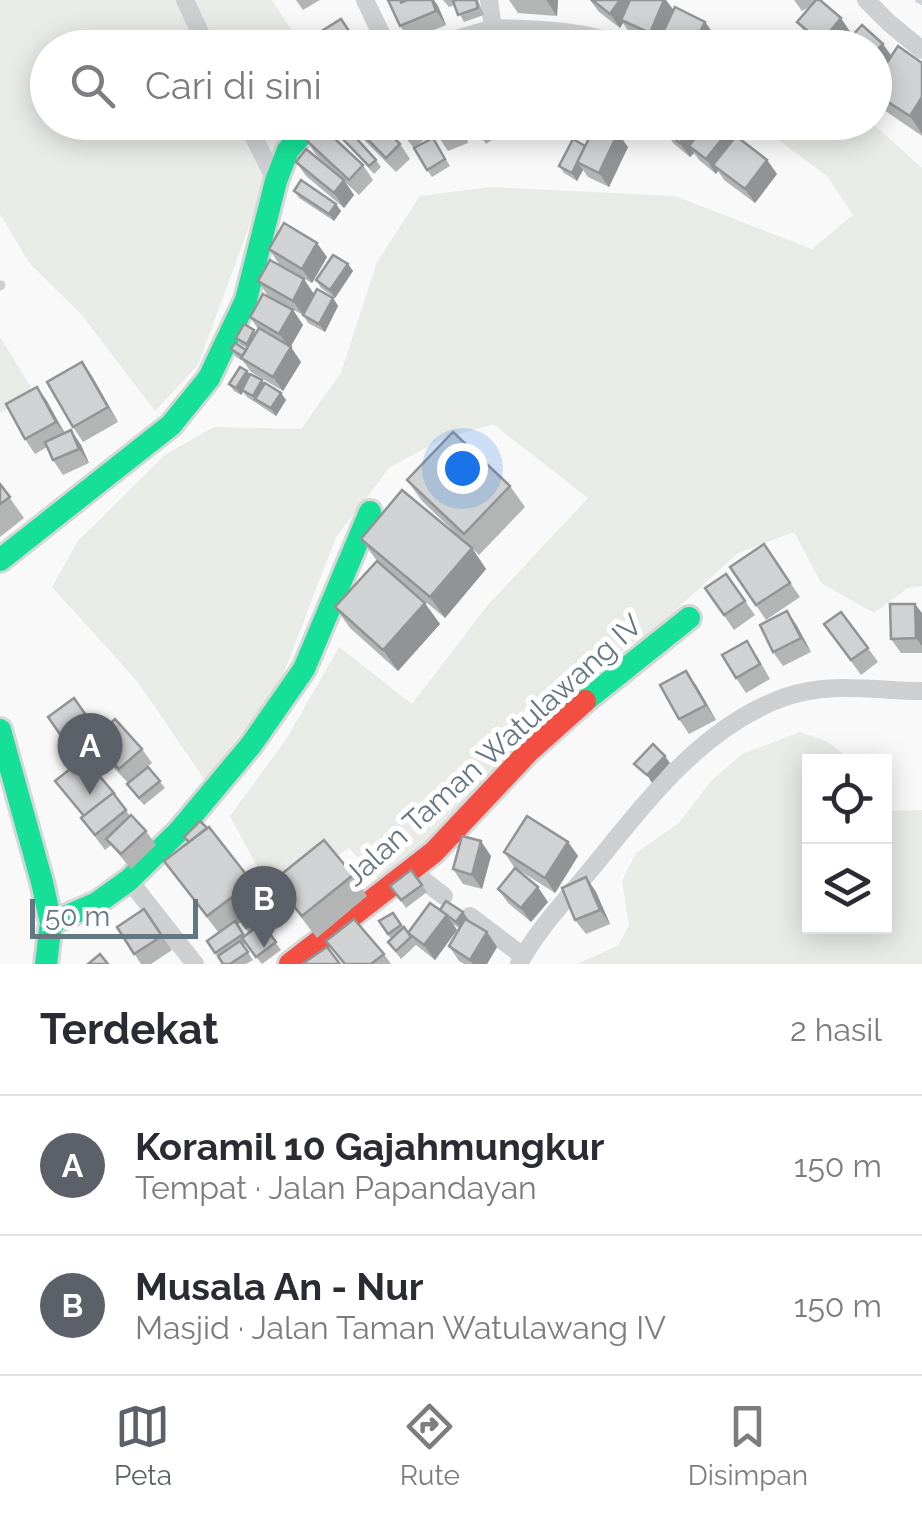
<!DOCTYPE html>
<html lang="id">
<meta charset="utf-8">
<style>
body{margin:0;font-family:Raleway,sans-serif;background:#f2f2f3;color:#2b2b33}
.controls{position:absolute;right:30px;bottom:30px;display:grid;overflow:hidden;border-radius:0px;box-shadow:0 5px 25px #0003}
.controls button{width:90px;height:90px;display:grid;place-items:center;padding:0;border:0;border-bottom:2px solid #e1e1e2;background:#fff;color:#2b2b33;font:50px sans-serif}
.scale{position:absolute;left:30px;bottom:25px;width:168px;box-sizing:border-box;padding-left:10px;border:5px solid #657683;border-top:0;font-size:28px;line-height:35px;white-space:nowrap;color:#657683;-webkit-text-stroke:8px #fff;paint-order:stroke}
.you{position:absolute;left:462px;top:468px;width:35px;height:35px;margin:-25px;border:8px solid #fff;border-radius:50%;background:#1a73e8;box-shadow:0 0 0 15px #1a73e833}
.badge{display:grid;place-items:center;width:65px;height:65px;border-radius:50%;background:#5c6169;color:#fff;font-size:32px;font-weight:700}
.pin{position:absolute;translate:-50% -82px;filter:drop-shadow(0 2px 5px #0008)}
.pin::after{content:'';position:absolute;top:52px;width:35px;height:30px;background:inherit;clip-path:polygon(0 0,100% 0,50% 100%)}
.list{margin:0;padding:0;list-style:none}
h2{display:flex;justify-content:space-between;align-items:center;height:130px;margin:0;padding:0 40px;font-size:42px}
h2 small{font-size:32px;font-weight:400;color:#7c7c81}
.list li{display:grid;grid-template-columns:65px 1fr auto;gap:30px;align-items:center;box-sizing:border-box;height:140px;padding:0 40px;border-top:2px solid #e1e1e2}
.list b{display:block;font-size:38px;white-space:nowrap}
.list p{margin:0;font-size:32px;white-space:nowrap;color:#7c7c81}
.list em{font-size:32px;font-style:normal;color:#7c7c81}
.icon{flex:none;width:55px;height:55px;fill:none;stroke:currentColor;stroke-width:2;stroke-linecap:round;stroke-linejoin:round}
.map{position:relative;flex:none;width:922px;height:964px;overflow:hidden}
.search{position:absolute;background:#fff;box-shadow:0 5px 25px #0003;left:30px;right:30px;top:30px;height:110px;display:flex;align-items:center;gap:25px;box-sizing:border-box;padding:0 35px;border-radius:55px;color:#7c7c81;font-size:38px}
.sheet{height:410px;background:#fff}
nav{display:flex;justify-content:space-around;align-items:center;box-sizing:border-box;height:140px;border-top:2px solid #e1e1e2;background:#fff;font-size:28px;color:#7c7c81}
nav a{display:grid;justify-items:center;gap:5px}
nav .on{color:#5c6169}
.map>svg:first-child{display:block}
.green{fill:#e8ebe6}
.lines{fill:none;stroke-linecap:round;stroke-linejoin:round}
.stream{stroke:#ced6d9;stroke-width:6}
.fast-casing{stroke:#d5d6d7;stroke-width:28}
.jam-casing{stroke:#d5d6d7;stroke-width:28}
.lane{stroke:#cecfd0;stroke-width:9}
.street{stroke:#cecfd0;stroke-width:18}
.fast{stroke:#16e098;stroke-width:22}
.jam{stroke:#f24e42;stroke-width:22}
.wall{fill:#b3b5b5;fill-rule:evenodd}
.shaded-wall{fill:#929394}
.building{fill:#d0d2d3;stroke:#929394;stroke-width:2.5}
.labels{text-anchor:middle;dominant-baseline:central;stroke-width:10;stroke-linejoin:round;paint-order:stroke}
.street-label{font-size:30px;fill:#657683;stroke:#fff}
</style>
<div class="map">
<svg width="922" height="964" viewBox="0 0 922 964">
<rect width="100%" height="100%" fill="#f9f9f9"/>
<!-- green -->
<g class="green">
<path d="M0 0H272L302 47 48 48V122L287 123 198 365 155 411 82 315 30 264 0 214Z"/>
<path d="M759 123H872L922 168V586L908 588 874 613 821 583 794 532 738 553 660 624 578 684 509 761 385 886 349 848 282 892 258 868 230 816 287 738 339 647 412 704 487 606 588 498 493 424 441 440 390 467 336 537 280 683 205 780 137 681 52 587 78 541 166 454 214 427 301 429 341 373 377 262 420 196 490 187 675 196 812 249 853 215 827 176 762 128Z"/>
<path d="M0 337 35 394 0 413Z"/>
<path d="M800 732 828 742 851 761 810 762V926H884L885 811 922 810V964H576L618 946 629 925 622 881 636 853 679 823 711 781 742 754Z"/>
</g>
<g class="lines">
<!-- stream -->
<path class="stream" d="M918 0 922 2"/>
<!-- fast casing -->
<g class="fast-casing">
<g id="fast">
<path d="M0 560 171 425 209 378 246 300 276 181 288 150 313 122"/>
<path d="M585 701 689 618"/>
<path d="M0 730 42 882 51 923 46 964"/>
<path d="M51 923 97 903 129 880 180 830 251 745 304 669 370 512"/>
</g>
</g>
<!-- jam casing -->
<g class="jam-casing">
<path id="jam" d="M290 964 434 852 529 751 585 701"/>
</g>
<!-- lane -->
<path class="lane" d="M0 286 1 285"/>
<!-- street -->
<g class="street">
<path d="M185 0 207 48"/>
<path d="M365 0 388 48"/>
<path d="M489 0 493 28C539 29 586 30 629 48"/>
<path d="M866 0 889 23 922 50"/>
<path d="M426 48 493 28"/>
<path d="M246 122 276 181"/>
<path d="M410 870 444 896"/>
<path d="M129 880 195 964"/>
<path d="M470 916 523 956"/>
<path d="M519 964C537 930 564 902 588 873 644 805 700 727 785 697 829 681 877 691 922 691"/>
</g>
<!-- fast -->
<use href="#fast" class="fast"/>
<!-- jam -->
<use href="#jam" class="jam"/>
</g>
<!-- wall -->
<g class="wall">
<path d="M296 0H320L303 10Z"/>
<path d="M443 0H478L484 15 464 22 455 5 449 7Z"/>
<path d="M509 0H558L557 16 518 13Z"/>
<path d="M590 0H666L674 10 705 22 715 36 710 48H672L665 37 660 48 631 35 623 23 620 28 599 12Z"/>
<path d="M794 0H821L820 1 851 33 839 48H821L808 36 797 22 811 6 802 11Z"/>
<path d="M438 6 446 25 410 40 400 26Z"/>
<path d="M891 56 922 63V136L884 110 874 97V82Z"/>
<path d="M350 122H378L400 144 410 159 396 172 357 133Z"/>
<path d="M392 122H424L432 133 414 148Z"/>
<path d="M432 122H460L468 143 448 151 438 136Z"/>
<path d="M471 122H502L507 130 486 144Z"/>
<path d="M663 129 729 130 734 138 767 160 777 174 755 203 724 180 718 171 716 174 699 160 694 153 690 157 674 144Z"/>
<path d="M338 134 376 160 381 167 374 174Z"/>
<path d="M433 138 450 166 432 177 427 170Z"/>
<path d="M307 141 363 165 373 180 359 195 345 182 354 195 344 208 306 176 296 162 341 177 317 156Z"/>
<path d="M585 146 628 147 609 187 588 177 583 170 577 181 564 173 559 166Z"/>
<path d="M294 191 336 204 341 211 334 221 299 198Z"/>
<path d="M269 249 327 257 312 283 279 264Z"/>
<path d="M348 264 353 271 335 298 321 288 316 280Z"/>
<path d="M258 281 333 298 338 306 325 332 308 323 303 315 268 296Z"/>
<path d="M293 310 303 325 290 347 301 362 283 391 251 372 243 361 236 357 231 349 246 350 247 348 241 345 236 338 254 330 256 333 258 329 250 317Z"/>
<path d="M82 362 118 422 83 442 73 427Z"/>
<path d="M247 371 250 375 262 380 265 384 281 393 286 400 276 416 247 397 243 392 241 395 234 391 229 384Z"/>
<path d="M37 387 65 433 71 430 81 445 89 463 63 475 53 460 47 447 35 454 25 439Z"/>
<path d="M407 480 510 486 525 507 479 555 472 548 486 569 445 618 386 569 440 624 398 671 350 628 335 607 377 561 361 539 471 548 422 501Z"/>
<path d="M0 484 24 518 0 537Z"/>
<path d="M764 544 800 597 766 620 730 567Z"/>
<path d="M726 574 755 615 734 630 705 588Z"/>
<path d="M922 588V653H901L891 639 922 613Z"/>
<path d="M787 611 797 626 811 652 783 666 773 652Z"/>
<path d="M824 624 868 648 878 662 861 675Z"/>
<path d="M757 656 770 679 746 693 736 678Z"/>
<path d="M696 685 716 720 689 734 679 719Z"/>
<path d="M74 698 99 732 73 751 48 717Z"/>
<path d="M92 740 142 749 152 763 143 770 148 767 165 788 144 805 132 791 128 783 102 755Z"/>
<path d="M55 781 114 793 130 816 146 831 156 845 131 869 111 845 105 850 81 818 84 816Z"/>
<path d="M184 837 252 882 264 899 269 895 282 913 264 926 281 950 262 964 245 944 243 945 253 960 246 964H223L207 941 218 932 164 861 188 843ZM241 922 249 933 245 936 237 925Z"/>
<path d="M568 842 578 856 555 893 514 867 504 852Z"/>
<path d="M491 856 482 889 463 884 453 869Z"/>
<path d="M411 870 427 892 406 908 390 886Z"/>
<path d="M353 875 367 896 317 938 273 881Z"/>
<path d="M586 877 596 892 610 924 586 934 575 920Z"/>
<path d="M498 889 548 902 531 922 508 903Z"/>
<path d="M144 909 172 950 151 964H141L117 927Z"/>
<path d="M440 910 468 919 467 920 487 932 497 947 487 964H464L459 961 449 946 459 928 453 924 457 930 435 960 416 945 401 959 388 942 391 939 379 921 393 913 404 928 409 932Z"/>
<path d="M326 941 384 954 391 964H343Z"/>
</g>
<!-- shaded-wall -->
<g class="shaded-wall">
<path d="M432 0H434L438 6 446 25 436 11Z"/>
<path d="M547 0H558L557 16 547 1Z"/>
<path d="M620 0H642L621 20 623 23 620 28 610 14Z"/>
<path d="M664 0H666L675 13 662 34 665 37 660 48 650 33Z"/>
<path d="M841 18 851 33 839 48H825L821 42Z"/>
<path d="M705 22 715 36 710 48H692Z"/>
<path d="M883 44 893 58 874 78V53Z"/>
<path d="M922 97V134L910 116Z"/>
<path d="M455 122H460L468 143 457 128Z"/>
<path d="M697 122H713L689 146 694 153 690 157 680 143Z"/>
<path d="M729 130 739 145 713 165 718 171 716 174 706 159Z"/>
<path d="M618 133 628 147 609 187 599 173Z"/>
<path d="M767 160 777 174 755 203 745 189Z"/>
<path d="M578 163 583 170 577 181 572 173Z"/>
<path d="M344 180 354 195 344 208 334 193Z"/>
<path d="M336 204 341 211 334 221 329 214Z"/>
<path d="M317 243 327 257 312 283 302 269Z"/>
<path d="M348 264 353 271 335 298 330 290Z"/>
<path d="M304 279 314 294 303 315 293 301Z"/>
<path d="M333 298 338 306 325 332 319 324Z"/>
<path d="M293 310 303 325 290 348 279 334Z"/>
<path d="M291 347 301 362 283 391 273 377Z"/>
<path d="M82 362 92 376 118 422 108 407Z"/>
<path d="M247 371 252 378 241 395 236 388Z"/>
<path d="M262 380 267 387 255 399 253 396Z"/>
<path d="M37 387 47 401 66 436 56 422Z"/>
<path d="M281 393 286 400 276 416 271 408Z"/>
<path d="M71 430 81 445 89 463 79 449Z"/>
<path d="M472 548 486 569 445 618 430 597Z"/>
<path d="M425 603 440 624 398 671 383 650Z"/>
<path d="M915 604 922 613V646L916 638Z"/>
<path d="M787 611 797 626 811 652 801 638Z"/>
<path d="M686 671 696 685 716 720 706 705Z"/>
<path d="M665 756 670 763 652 783 647 775Z"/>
<path d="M481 841 491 856 482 889 472 875Z"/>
<path d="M568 842 578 856 555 893 545 878Z"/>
<path d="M586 877 596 892 610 924 600 910Z"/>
<path d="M538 887 548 902 531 922 521 908Z"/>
<path d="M463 912 468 919 461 929 456 922Z"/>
<path d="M447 915 457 930 435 960 424 945Z"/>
<path d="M487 932 497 947 487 964H473L470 960Z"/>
</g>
<!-- building -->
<g class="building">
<path d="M388 0H405L400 3 407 0H432L436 11 400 26Z"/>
<path d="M456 0H476L478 8 458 15 453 1Z"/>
<path d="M592 0H620L610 14Z"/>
<path d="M630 0H664L650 33 621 20Z"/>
<path d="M816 0H820L841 18 821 42 797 22Z"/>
<path d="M675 7 705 22 692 48 662 34Z"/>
<path d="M341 19 357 43 350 48H325L317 34Z"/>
<path d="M862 25 883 44 874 53V48H841Z"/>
<path d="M462 37 467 48H442Z"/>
<path d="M566 42 588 43V48H565Z"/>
<path d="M898 46 922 63V97L910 116 874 93V82Z"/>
<path d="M351 122H378L400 144 386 158Z"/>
<path d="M395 122H417L404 133Z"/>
<path d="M432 122H455L457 128 438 136Z"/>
<path d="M471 122H487L476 130Z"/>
<path d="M669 122H697L680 143 663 129Z"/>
<path d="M707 122H719L729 130 706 159 689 146Z"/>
<path d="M597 123 618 133 599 173 577 162Z"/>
<path d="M321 126 363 165 349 180 307 141Z"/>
<path d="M346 127 376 160 369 166 338 134Z"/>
<path d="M736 136 767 160 745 189 713 165Z"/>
<path d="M433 138 445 159 427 170 414 148Z"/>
<path d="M573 139 585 146 572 173 559 166Z"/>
<path d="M306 149 344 180 334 193 296 162Z"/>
<path d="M301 180 336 204 329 214 294 191Z"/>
<path d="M284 223 317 243 302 269 269 249Z"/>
<path d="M333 255 348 264 330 290 316 280Z"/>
<path d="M270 260 304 279 293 301 258 281Z"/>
<path d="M317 289 333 298 319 324 303 315Z"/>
<path d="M263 294 293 310 279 334 250 317Z"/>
<path d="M244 324 254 330 247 344 236 338Z"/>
<path d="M259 328 291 347 273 377 241 358Z"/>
<path d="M235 343 246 350 242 356 231 349Z"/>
<path d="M82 362 108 407 73 427 47 382Z"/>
<path d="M240 367 247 371 236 388 229 384Z"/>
<path d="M250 374 262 380 253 396 242 390Z"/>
<path d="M265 383 281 393 271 408 255 399Z"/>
<path d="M37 387 56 422 25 439 6 404Z"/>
<path d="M71 430 79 449 53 460 45 442Z"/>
<path d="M453 432 510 486 464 534 407 480Z"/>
<path d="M0 484 10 497 0 504Z"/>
<path d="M402 490 472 548 430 597 361 539Z"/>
<path d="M764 544 790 583 756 605 730 567Z"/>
<path d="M377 561 425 603 383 650 335 607Z"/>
<path d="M726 574 745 601 724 615 705 588Z"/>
<path d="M890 604H915L916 638 891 639Z"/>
<path d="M787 611 801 638 773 652 760 625Z"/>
<path d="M841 612 868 648 851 660 824 624Z"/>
<path d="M747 641 760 664 736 678 722 655Z"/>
<path d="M686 671 706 705 679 719 660 685Z"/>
<path d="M74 698 88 718 62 737 48 717Z"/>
<path d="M115 719 142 749 119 769 92 740Z"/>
<path d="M653 744 665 756 647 775 634 764Z"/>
<path d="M84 758 114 793 84 816 55 781Z"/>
<path d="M148 767 160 781 139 798 127 784Z"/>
<path d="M113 793 126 810 95 835 81 818Z"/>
<path d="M131 815 146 831 121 854 106 839Z"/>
<path d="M527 816 568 842 545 878 504 852Z"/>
<path d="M200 821 207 828 189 842 184 837Z"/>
<path d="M209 827 252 882 207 916 164 861Z"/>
<path d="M462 836 481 841 472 875 453 869Z"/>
<path d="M324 840 353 875 302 916 273 881Z"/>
<path d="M515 868 538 887 521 908 498 889Z"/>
<path d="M411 870 422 885 401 900 390 886Z"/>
<path d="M586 877 600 910 575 920 562 888Z"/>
<path d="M269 895 277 905 246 928 238 917Z"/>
<path d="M446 901 463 912 456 922 440 910Z"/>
<path d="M430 903 447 915 424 945 408 933Z"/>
<path d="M144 909 162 936 134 954 117 927Z"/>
<path d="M393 913 401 925 388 934 379 921Z"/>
<path d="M354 919 384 954 371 964H345L326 941Z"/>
<path d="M465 919 487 932 470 960 449 946Z"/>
<path d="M235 921 243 934 215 953 207 941Z"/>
<path d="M262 923 276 942 256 957 242 938Z"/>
<path d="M404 927 411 937 396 951 388 942Z"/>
<path d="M240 941 248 952 230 964H223L218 956Z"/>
<path d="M327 947 340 964H302Z"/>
<path d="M100 954 108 964H88Z"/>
</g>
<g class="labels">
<!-- street labels -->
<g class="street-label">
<text transform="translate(493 750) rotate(-42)">Jalan Taman Watulawang IV</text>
</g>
</g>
</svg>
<div class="controls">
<button><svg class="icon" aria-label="locate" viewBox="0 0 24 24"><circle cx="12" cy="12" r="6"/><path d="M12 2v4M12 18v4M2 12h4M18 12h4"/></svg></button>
<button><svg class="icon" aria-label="layers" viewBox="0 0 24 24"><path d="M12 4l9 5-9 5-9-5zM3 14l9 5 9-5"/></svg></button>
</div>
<div class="scale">50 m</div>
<div class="you"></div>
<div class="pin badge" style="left:90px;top:795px">A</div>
<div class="pin badge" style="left:264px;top:948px">B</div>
<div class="search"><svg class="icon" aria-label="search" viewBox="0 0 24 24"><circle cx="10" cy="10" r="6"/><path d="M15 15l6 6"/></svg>Cari di sini</div>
</div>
<section class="sheet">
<h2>Terdekat<small>2 hasil</small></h2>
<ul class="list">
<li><span class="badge">A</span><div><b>Koramil 10 Gajahmungkur</b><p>Tempat · Jalan Papandayan</p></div><em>150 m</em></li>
<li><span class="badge">B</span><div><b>Musala An - Nur</b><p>Masjid · Jalan Taman Watulawang IV</p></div><em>150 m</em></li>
</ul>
</section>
<nav>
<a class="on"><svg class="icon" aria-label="map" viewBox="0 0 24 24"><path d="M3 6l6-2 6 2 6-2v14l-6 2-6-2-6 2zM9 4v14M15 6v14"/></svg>Peta</a>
<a><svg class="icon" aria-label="directions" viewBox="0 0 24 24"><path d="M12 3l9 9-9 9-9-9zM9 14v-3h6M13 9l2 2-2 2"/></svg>Rute</a>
<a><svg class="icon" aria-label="saved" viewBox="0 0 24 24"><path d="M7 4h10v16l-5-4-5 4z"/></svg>Disimpan</a>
</nav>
